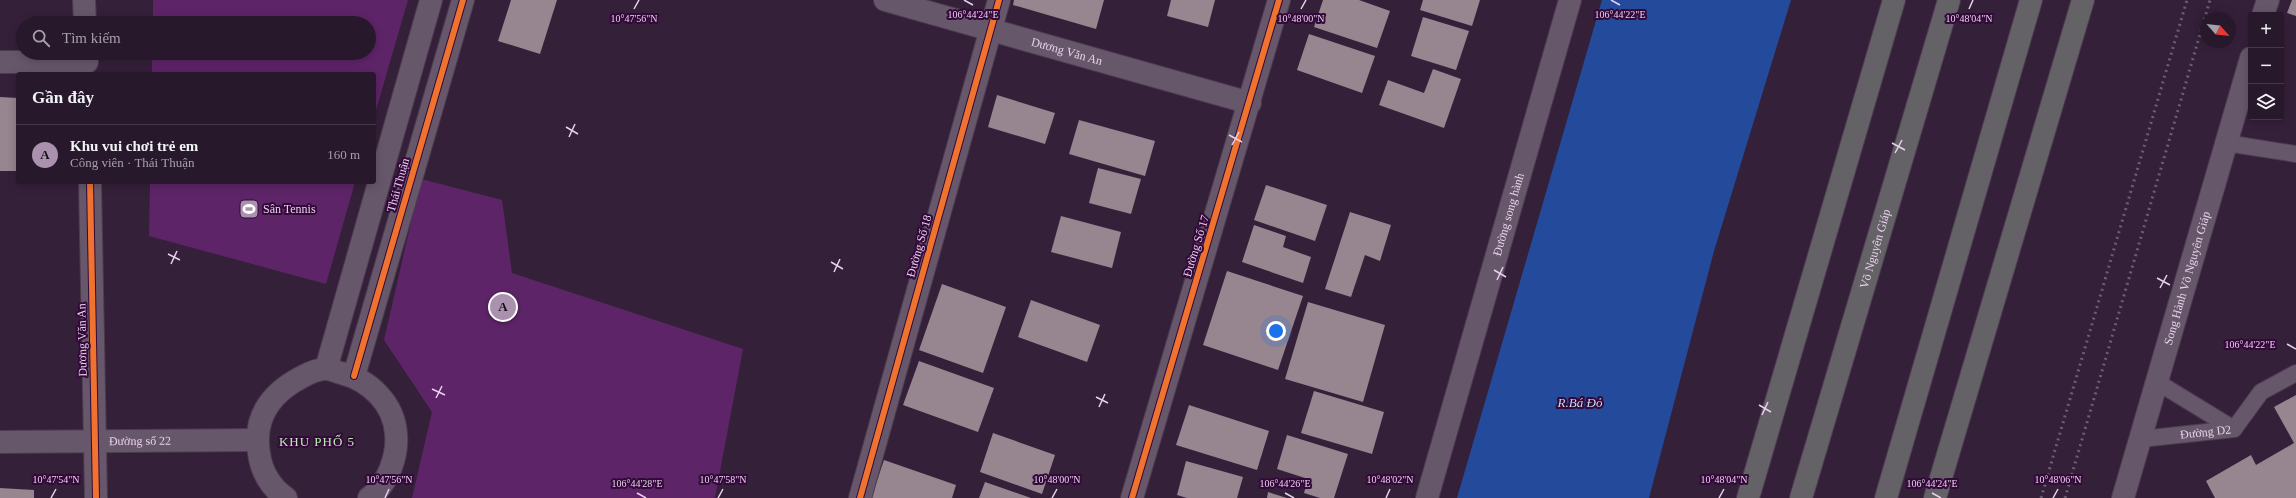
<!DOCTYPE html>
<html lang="vi">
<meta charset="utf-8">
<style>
body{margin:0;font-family:Georgia,serif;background:#342538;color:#f1f3f6}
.controls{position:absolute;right:12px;top:12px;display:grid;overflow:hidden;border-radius:4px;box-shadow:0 2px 10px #0003}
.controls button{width:36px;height:36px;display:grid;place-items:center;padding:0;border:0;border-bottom:1px solid #443748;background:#28182c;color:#f1f3f6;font:20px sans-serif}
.compass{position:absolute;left:2200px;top:12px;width:36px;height:36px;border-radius:50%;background:#28182c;box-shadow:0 2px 10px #0003;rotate:117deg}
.you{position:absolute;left:1276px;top:331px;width:14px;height:14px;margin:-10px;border:3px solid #fff;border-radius:50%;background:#1a73e8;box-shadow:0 0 0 6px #1a73e833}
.badge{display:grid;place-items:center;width:26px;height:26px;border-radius:50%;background:#aa92ae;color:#111;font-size:13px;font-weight:700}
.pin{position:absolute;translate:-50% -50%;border:2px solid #fff;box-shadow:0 1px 4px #0006}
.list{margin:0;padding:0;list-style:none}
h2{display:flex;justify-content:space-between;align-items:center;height:52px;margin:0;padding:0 16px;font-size:17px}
h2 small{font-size:13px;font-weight:400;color:#a5a0a9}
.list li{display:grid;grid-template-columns:26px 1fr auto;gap:12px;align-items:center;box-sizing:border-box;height:60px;padding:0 16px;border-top:1px solid #443748}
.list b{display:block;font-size:15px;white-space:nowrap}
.list p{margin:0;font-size:13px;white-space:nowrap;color:#a5a0a9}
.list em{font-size:13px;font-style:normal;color:#a5a0a9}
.icon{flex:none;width:22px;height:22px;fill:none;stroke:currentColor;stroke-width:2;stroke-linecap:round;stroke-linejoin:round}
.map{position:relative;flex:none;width:2296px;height:498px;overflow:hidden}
.search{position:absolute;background:#28182c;box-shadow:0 2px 10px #0003;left:16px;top:16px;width:360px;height:44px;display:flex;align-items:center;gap:10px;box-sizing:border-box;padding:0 14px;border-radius:22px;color:#a5a0a9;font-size:15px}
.panel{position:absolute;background:#28182c;box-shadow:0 2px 10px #0003;left:16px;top:72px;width:360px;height:112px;border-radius:4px}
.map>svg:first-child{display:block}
.green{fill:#5e2468}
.water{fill:#244b9b}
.building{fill:#978590}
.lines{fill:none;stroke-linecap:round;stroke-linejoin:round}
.service-casing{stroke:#4d3b51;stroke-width:18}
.minor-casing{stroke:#4d3b51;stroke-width:24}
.secondary-casing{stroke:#4d3b51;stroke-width:24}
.trunk-casing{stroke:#4d3b51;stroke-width:24}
.service{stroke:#67576a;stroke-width:16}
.minor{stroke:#67576a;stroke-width:22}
.secondary{stroke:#67576a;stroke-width:22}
.trunk{stroke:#646266;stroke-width:22}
.rail{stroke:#6d5d71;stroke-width:3;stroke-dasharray:2 4;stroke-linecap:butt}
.cycleway-casing{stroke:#320939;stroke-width:8}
.cycleway{stroke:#ef722f;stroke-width:6}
.ticks{fill:none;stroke:#e9d0ed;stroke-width:1.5}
.labels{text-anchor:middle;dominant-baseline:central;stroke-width:4;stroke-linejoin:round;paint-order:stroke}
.street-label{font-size:12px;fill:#e9d0ed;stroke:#320939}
.poi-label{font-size:12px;fill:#e9d0ed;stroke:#320939;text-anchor:start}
.water-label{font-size:13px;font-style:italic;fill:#c9d6ee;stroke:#320939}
.neighbourhood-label{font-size:13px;letter-spacing:1px;fill:#b9f0b2;stroke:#320939}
.ticks-label{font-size:10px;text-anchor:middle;fill:#e9d0ed;stroke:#320939;stroke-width:4;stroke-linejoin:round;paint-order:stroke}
</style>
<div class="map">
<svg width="2296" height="498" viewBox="0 0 2296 498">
<rect width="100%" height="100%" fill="#35203a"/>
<!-- green -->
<g class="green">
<path d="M153 0H408L374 117V74H152V53H369V23H153Z"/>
<path d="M421 179 502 200 512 273 743 349 715 498H412L432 412 384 340Z"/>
<path d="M150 182H355L326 284 149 236Z"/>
</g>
<!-- water -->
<path class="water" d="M1602 0H1791L1714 251 1649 498H1457Z"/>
<!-- building -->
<g class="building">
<path d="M511 0H557L540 54 498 41Z"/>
<path d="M1014 0H1104L1096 29 1013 5Z"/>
<path d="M1171 0H1215L1208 27 1167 16Z"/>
<path d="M1323 0H1359L1390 11 1377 48 1314 27Z"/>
<path d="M1423 0H1480L1472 26 1420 10Z"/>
<path d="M2292 0H2296V16L2287 13Z"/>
<path d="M1423 17 1469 31 1456 70 1411 56Z"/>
<path d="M1309 34 1375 56 1362 93 1297 70Z"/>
<path d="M1433 69 1461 79 1444 128 1379 105 1388 80 1424 93Z"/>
<path d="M997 95 1055 113 1045 144 988 127Z"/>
<path d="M0 97 18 98V171H0Z"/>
<path d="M1079 120 1155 141 1145 176 1069 154Z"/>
<path d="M1098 168 1141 179 1131 214 1089 203Z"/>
<path d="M1266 185 1327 205 1315 241 1254 220Z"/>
<path d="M1350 212 1391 225 1380 261 1365 255 1351 297 1325 289Z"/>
<path d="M1061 216 1121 232 1112 268 1051 252Z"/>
<path d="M1254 225 1286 236 1283 247 1311 257 1303 283 1242 262Z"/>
<path d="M1227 271 1303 296 1278 370 1203 345Z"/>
<path d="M942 284 1006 307 983 373 919 350Z"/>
<path d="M1031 300 1100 325 1087 362 1018 337Z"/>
<path d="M1308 302 1385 325 1363 402 1285 379Z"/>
<path d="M919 361 994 388 978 432 903 405Z"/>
<path d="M1314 391 1384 412 1372 454 1301 433Z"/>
<path d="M2296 395V498H2215L2206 481 2251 455 2256 465 2294 443 2274 407Z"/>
<path d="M1189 405 1269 431 1257 470 1176 445Z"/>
<path d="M993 433 1055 455 1042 494 980 472Z"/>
<path d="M1287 435 1348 454 1334 498H1320L1304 493 1308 479 1277 469Z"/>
<path d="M884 460 956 485 952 498H871Z"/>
<path d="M1186 461 1243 477 1237 498H1187L1177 495Z"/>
<path d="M985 482 1031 498H979Z"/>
<path d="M0 488 34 490V498H0Z"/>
<path d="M1268 492 1287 498H1267Z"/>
</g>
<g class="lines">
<!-- service casing -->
<g class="service-casing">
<g id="service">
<path d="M2226 143 2296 154"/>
<path d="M2157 382 2234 429"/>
<path id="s1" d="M2141 439 2234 429 2261 392 2296 373"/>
</g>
</g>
<!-- minor casing -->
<g class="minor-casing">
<g id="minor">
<path d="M84 0 85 23"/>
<path id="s2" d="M885 0 1250 103"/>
<path d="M0 62H87"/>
<path d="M90 182 96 498"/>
<path d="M326 369 431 0"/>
<path d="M354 376 463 0"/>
<path id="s3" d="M0 442 256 440"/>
<path d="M286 498C271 488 261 471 259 453 253 418 270 394 300 378 307 374 318 369 326 369 331 369 336 372 341 373 369 380 394 403 396 434 398 456 388 484 369 498"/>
<path d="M860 498 999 0"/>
<path d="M1132 498 1279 0"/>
</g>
</g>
<!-- secondary casing -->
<g class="secondary-casing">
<g id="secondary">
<path d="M2263 15 2268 0"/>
<path id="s4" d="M1427 498 1570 0"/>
<path id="s5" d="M2123 498 2251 58"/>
</g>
</g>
<!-- trunk casing -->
<g class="trunk-casing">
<g id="trunk">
<path d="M1748 498 1894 0"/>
<path id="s6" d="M1801 498 1949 0"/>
<path d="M1886 498 2031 0"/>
<path d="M1935 498 2083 0"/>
</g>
</g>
<!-- service -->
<use href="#service" class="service"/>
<!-- minor -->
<use href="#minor" class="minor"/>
<!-- secondary -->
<use href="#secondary" class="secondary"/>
<!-- trunk -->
<use href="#trunk" class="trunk"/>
<!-- rail -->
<g class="rail">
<path d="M2041 498 2187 0"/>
<path d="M2065 498 2210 0"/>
</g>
<!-- cycleway casing -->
<g class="cycleway-casing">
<g id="cycleway">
<path d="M90 182 96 498"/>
<path d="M354 376 463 0"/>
<path d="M860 498 999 0"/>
<path d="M1132 498 1279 0"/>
</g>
</g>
<!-- cycleway -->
<use href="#cycleway" class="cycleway"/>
</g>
<!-- ticks -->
<path class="ticks" d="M964 0 973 5M1611 0 1620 5M634 9 639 0M1301 9 1306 0M1969 9 1973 0M566 127 578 134M1229 135 1242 142M569 137 575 124M1892 143 1905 150M1232 145 1239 132M1895 153 1902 140M168 254 180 260M831 262 843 269M171 264 177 251M1494 270 1506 277M834 272 840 259M2157 278 2170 285M1497 280 1503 267M2160 288 2167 275M2287 344 2296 349M432 389 445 395M1096 397 1108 403M436 398 442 386M1759 405 1771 412M1099 407 1105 394M1762 415 1768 402M637 493 646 498M1285 493 1294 498M1932 493 1941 498M51 498 56 489M385 498 389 489M718 498 723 489M1052 498 1057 489M1386 498 1390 489M1719 498 1724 489M2053 498 2058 489"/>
<!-- icons -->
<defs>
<g id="stadium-square" transform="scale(1)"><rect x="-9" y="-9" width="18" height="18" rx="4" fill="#aa92ae" stroke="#320939"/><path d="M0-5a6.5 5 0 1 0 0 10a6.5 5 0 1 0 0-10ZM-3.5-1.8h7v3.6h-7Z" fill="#fff"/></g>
</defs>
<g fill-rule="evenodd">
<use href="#stadium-square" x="249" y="209"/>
</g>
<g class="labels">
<!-- street labels -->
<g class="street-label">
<text stroke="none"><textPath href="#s2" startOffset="189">Dương Văn An</textPath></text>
<text transform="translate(398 185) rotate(-74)">Thái Thuận</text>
<text stroke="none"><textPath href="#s4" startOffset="295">Đường song hành</textPath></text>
<text transform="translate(919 246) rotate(-74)">Đường Số 18</text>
<text transform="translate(1196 246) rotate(-73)">Đường Số 17</text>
<text stroke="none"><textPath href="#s6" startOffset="260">Võ Nguyên Giáp</textPath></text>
<text stroke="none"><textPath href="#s5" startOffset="229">Song Hành Võ Nguyên Giáp</textPath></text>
<text transform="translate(82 340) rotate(-91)">Dương Văn An</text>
<text stroke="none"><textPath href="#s1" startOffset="65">Đường D2</textPath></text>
<text stroke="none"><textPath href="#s3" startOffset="140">Đường số 22</textPath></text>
</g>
<!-- poi labels -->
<g class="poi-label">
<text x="263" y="209">Sân Tennis</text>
</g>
<!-- water labels -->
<g class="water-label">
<text x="1580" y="402">R.Bá Đỏ</text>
</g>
<!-- neighbourhood labels -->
<g class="neighbourhood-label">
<text x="317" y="441">KHU PHỐ 5</text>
</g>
</g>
<g class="ticks-label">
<text x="973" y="18">106°44'24"E</text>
<text x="1620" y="18">106°44'22"E</text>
<text x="634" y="22">10°47'56"N</text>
<text x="1301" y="22">10°48'00"N</text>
<text x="1969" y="22">10°48'04"N</text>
<text x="2250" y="348">106°44'22"E</text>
<text x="56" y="483">10°47'54"N</text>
<text x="389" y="483">10°47'56"N</text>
<text x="723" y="483">10°47'58"N</text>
<text x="1057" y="483">10°48'00"N</text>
<text x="1390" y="483">10°48'02"N</text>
<text x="1724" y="483">10°48'04"N</text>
<text x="2058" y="483">10°48'06"N</text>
<text x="637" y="487">106°44'28"E</text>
<text x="1285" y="487">106°44'26"E</text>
<text x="1932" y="487">106°44'24"E</text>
</g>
</svg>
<div class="controls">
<button>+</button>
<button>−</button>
<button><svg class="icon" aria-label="layers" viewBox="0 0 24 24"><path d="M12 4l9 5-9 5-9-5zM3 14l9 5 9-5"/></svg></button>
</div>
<svg class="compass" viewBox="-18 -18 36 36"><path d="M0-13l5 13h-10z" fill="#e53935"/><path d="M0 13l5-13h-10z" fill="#a5a0a9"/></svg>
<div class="you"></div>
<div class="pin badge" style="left:503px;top:307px">A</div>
<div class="search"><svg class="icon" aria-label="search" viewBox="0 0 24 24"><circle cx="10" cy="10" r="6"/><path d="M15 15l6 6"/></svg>Tìm kiếm</div>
<section class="panel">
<h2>Gần đây<small></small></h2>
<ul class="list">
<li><span class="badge">A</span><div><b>Khu vui chơi trẻ em</b><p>Công viên · Thái Thuận</p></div><em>160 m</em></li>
</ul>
</section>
</div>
